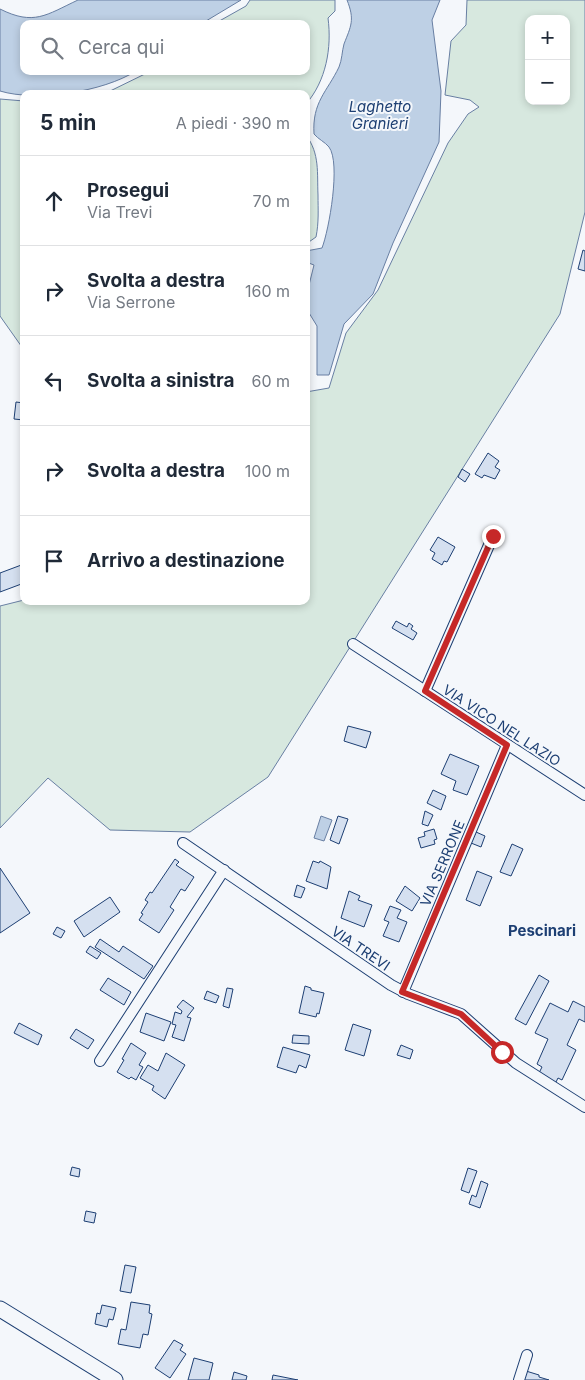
<!DOCTYPE html>
<html lang="it">
<meta charset="utf-8">
<style>
body{margin:0;font-family:Inter,sans-serif;background:#f2f2f3;color:#1f2937}
.controls{position:absolute;right:15px;top:15px;display:grid;overflow:hidden;border-radius:10px;box-shadow:0 2px 8px #0003}
.controls button{width:45px;height:45px;display:grid;place-items:center;padding:0;border:0;border-bottom:1px solid #e0e1e3;background:#fff;color:#1f2937;font:25px sans-serif}
.stop{position:absolute;width:15px;height:15px;margin:-11px;border:4px solid #c62828;border-radius:50%;background:#fff}
.stop.end{background:#c62828;border-color:#fff;box-shadow:0 1px 5px #0008}
.list{margin:0;padding:0;list-style:none}
h2{display:flex;justify-content:space-between;align-items:center;height:65px;margin:0;padding:0 20px;font-size:21px}
h2 small{font-size:16px;font-weight:400;color:#747a83}
.list li{display:grid;grid-template-columns:32px 1fr auto;gap:15px;align-items:center;box-sizing:border-box;height:90px;padding:0 20px;border-top:1px solid #e0e1e3}
.list b{display:block;font-size:19px;white-space:nowrap}
.list p{margin:0;font-size:16px;white-space:nowrap;color:#747a83}
.list em{font-size:16px;font-style:normal;color:#747a83}
.icon{flex:none;width:28px;height:28px;fill:none;stroke:currentColor;stroke-width:2;stroke-linecap:round;stroke-linejoin:round}
.map{position:relative;flex:none;width:585px;height:1380px;overflow:hidden}
.search{position:absolute;background:#fff;box-shadow:0 2px 8px #0003;left:20px;top:20px;width:290px;height:55px;display:flex;align-items:center;gap:12px;box-sizing:border-box;padding:0 18px;border-radius:10px;color:#747a83;font-size:19px}
.panel{position:absolute;background:#fff;box-shadow:0 2px 8px #0003;left:20px;top:90px;width:290px;height:515px;border-radius:10px}
.map>svg:first-child{display:block}
.green{fill:#d7e8df;stroke:#687fa3;fill-rule:evenodd}
.water{fill:#bed0e5;stroke:#687fa3}
.building{fill:#d5e0f0;stroke:#1d3f73}
.lines{fill:none;stroke-linecap:round;stroke-linejoin:round}
.street-casing{stroke:#1d3f73;stroke-width:12}
.secondary-casing{stroke:#1d3f73;stroke-width:17}
.street{stroke:#f4f7fb;stroke-width:10}
.secondary{stroke:#f4f7fb;stroke-width:15}
.route{stroke:#c62828;stroke-width:6}
.labels{text-anchor:middle;dominant-baseline:central;stroke-width:4;stroke-linejoin:round;paint-order:stroke}
.street-label{font-size:14px;fill:#1d3f73;stroke:#f4f7fb}
.water-label{font-size:15px;font-style:italic;fill:#1d3f73;stroke:#f4f7fb}
.neighbourhood-label{font-size:15px;font-weight:bold;fill:#1d3f73;stroke:#f4f7fb}
</style>
<div class="map">
<svg width="585" height="1380" viewBox="0 0 585 1380">
<rect width="100%" height="100%" fill="#f4f7fb"/>
<!-- green -->
<g class="green">
<path d="M250 0H335V11L328 18C332 48 326 81 306 104V94H104L151 71H306V24H214L246 6Z"/>
<path d="M467 0H585V212L560 314 268 777 190 832 110 830 48 778 0 828V606L24 600 306 601V392L329 388 346 333 378 290 448 143 468 114 479 107 470 100 445 95 451 41 466 25ZM529 19H566V101H529Z"/>
<path d="M0 99 24 101V350L0 316Z"/>
<path d="M306 135C320 154 317 173 318 195 318 210 319 222 316 237L306 244Z"/>
</g>
<!-- water -->
<g class="water">
<path d="M78 0H241L201 24H24V71H136C103 92 36 102 0 91V9C34 26 46 15 78 0Z"/>
<path d="M347 0H440L432 20 441 91 439 142 393 243 373 294 344 324 329 375H317V326L306 308V297L314 265 306 262V251L322 248C329 230 341 163 329 147 325 142 318 139 314 134 312 102 327 92 339 67 342 60 342 51 344 44 351 26 355 20 347 0Z"/>
<path d="M321 816 332 820 324 841 314 838Z"/>
</g>
<!-- building -->
<g class="building">
<path d="M583 250 585 251V271L578 269Z"/>
<path d="M16 402 24 403V420L14 419Z"/>
<path d="M488 453 499 461 495 467 500 470 495 479 484 475 482 478 475 474Z"/>
<path d="M462 469 470 474 465 482 458 477Z"/>
<path d="M438 537 455 547 447 562 444 561 442 565 432 559 435 553 430 550Z"/>
<path d="M24 564V583L0 592V573Z"/>
<path d="M396 621 407 627 409 623 413 626 411 629 417 633 413 640 392 628Z"/>
<path d="M348 726 371 732 366 748 344 741Z"/>
<path d="M450 754 479 766 467 795 453 790 456 781 441 774Z"/>
<path d="M433 790 446 796 441 810 427 803Z"/>
<path d="M425 811 433 815 428 826 422 824Z"/>
<path d="M338 816 348 819 339 844 330 840Z"/>
<path d="M434 829 437 839 434 840 435 844 421 848 418 838 425 836 424 832Z"/>
<path d="M476 832 485 836 481 847 471 843Z"/>
<path d="M512 844 523 849 511 876 500 872Z"/>
<path d="M175 859 179 862 176 865 194 877 185 891 181 889 170 907 174 910 159 933 139 920 143 914 141 913 148 902 145 900 150 892 152 893Z"/>
<path d="M313 861 319 863 320 861 331 867 327 889 306 881Z"/>
<path d="M0 868 30 913 0 933Z"/>
<path d="M477 871 492 877 480 906 466 900Z"/>
<path d="M297 885 305 888 301 898 294 896Z"/>
<path d="M405 886 420 898 412 911 396 901Z"/>
<path d="M349 891 360 896 358 900 372 905 364 927 341 918Z"/>
<path d="M110 897 120 912 84 937 74 921Z"/>
<path d="M390 906 401 910 397 918 407 922 399 942 383 936 389 922 384 920Z"/>
<path d="M57 927 65 931 61 938 53 934Z"/>
<path d="M100 939 119 952 123 946 153 966 144 979 95 947Z"/>
<path d="M90 946 101 953 97 959 86 952Z"/>
<path d="M539 975 549 981 526 1025 515 1019Z"/>
<path d="M108 978 131 992 124 1005 100 990Z"/>
<path d="M305 986 311 988V990L324 993 319 1014 317 1013 316 1017 299 1013Z"/>
<path d="M227 988 233 989 229 1008 223 1006Z"/>
<path d="M207 991 219 996 216 1003 204 999Z"/>
<path d="M183 1000 194 1008 187 1017 191 1018 184 1041 172 1037 176 1025 172 1024 175 1012 181 1014 182 1011 177 1007Z"/>
<path d="M573 1001 585 1007V1022L579 1019 567 1045 576 1050 562 1080 558 1078 555 1084 538 1075 542 1067 537 1064 548 1039 535 1033 550 1003 568 1012Z"/>
<path d="M146 1013 171 1022 164 1041 140 1032Z"/>
<path d="M19 1023 42 1035 38 1045 14 1033Z"/>
<path d="M353 1024 371 1030 364 1056 345 1050Z"/>
<path d="M76 1029 94 1040 88 1049 70 1038Z"/>
<path d="M293 1035 309 1036V1044L292 1043Z"/>
<path d="M131 1043 146 1053 139 1065 143 1067 136 1080 131 1077 129 1079 117 1072 124 1060 122 1059Z"/>
<path d="M401 1045 413 1050 410 1059 397 1055Z"/>
<path d="M283 1047 310 1055 306 1068 299 1065 296 1073 277 1067Z"/>
<path d="M166 1053 185 1065 165 1099 152 1090 154 1086 140 1078 148 1065 158 1071Z"/>
<path d="M72 1167 80 1169 79 1177 70 1175Z"/>
<path d="M468 1168 477 1171 469 1193 461 1190Z"/>
<path d="M481 1181 488 1184 480 1208 469 1204 472 1195 476 1197Z"/>
<path d="M86 1211 96 1213 94 1223 84 1221Z"/>
<path d="M125 1265 136 1267 131 1293 120 1291Z"/>
<path d="M131 1302 150 1305 149 1313 152 1314 148 1335 143 1334 140 1348 118 1344 121 1329 126 1330Z"/>
<path d="M102 1305 116 1308 113 1320 109 1319 107 1327 95 1324 97 1313 100 1314Z"/>
<path d="M174 1340 183 1345 180 1350 186 1354 170 1378 155 1368Z"/>
<path d="M194 1358 213 1363 209 1380H188Z"/>
<path d="M526 1371 539 1375V1377L549 1380H524Z"/>
<path d="M234 1372 247 1376 246 1380H232Z"/>
<path d="M273 1375 298 1380H272Z"/>
</g>
<g class="lines">
<!-- street casing -->
<g class="street-casing">
<g id="street">
<path d="M353 644 585 795"/>
<path d="M425 691 493 536"/>
<path d="M183 843 391 985 408 994 461 1014 516 1063 585 1107"/>
<path d="M403 992 507 745"/>
<path d="M100 1061 224 870"/>
<path d="M519 1380 527 1355"/>
</g>
</g>
<!-- secondary casing -->
<g class="secondary-casing">
<path id="secondary" d="M0 1309 115 1380"/>
</g>
<!-- street -->
<use href="#street" class="street"/>
<!-- secondary -->
<use href="#secondary" class="secondary"/>
</g>
<g class="lines">
<!-- route -->
<path class="route" d="M493 536 425 691 507 745 402 992 461 1014 502 1052"/>
</g>
<g class="labels">
<!-- street labels -->
<g class="street-label">
<text transform="translate(502 725) rotate(33)">VIA VICO NEL LAZIO</text>
<text transform="translate(442 863) rotate(-67)">VIA SERRONE</text>
<text transform="translate(361 948) rotate(34)">VIA TREVI</text>
</g>
<!-- water labels -->
<g class="water-label">
<text x="380" y="106">Laghetto<tspan x="380" dy="17">Granieri</tspan></text>
</g>
<!-- neighbourhood labels -->
<g class="neighbourhood-label">
<text x="542" y="930">Pescinari</text>
</g>
</g>
</svg>
<div class="controls">
<button>+</button>
<button>−</button>
</div>
<div class="stop" style="left:502px;top:1052px"></div>
<div class="stop end" style="left:493px;top:536px"></div>
<div class="search"><svg class="icon" aria-label="search" viewBox="0 0 24 24"><circle cx="10" cy="10" r="6"/><path d="M15 15l6 6"/></svg>Cerca qui</div>
<section class="panel">
<h2>5 min<small>A piedi · 390 m</small></h2>
<ul class="list">
<li><svg class="icon" aria-label="ahead" viewBox="0 0 24 24"><path d="M12 20V5M6 11l6-6 6 6"/></svg><div><b>Prosegui</b><p>Via Trevi</p></div><em>70 m</em></li>
<li><svg class="icon" aria-label="right" viewBox="0 0 24 24"><path d="M7 20v-9h11M14 6l5 5-5 5"/></svg><div><b>Svolta a destra</b><p>Via Serrone</p></div><em>160 m</em></li>
<li><svg class="icon" aria-label="left" viewBox="0 0 24 24"><path d="M17 20v-9H6M10 6l-5 5 5 5"/></svg><div><b>Svolta a sinistra</b></div><em>60 m</em></li>
<li><svg class="icon" aria-label="right" viewBox="0 0 24 24"><path d="M7 20v-9h11M14 6l5 5-5 5"/></svg><div><b>Svolta a destra</b></div><em>100 m</em></li>
<li><svg class="icon" aria-label="arrive" viewBox="0 0 24 24"><path d="M6 21V4h12l-3 4 3 4H6"/></svg><div><b>Arrivo a destinazione</b></div></li>
</ul>
</section>
</div>
